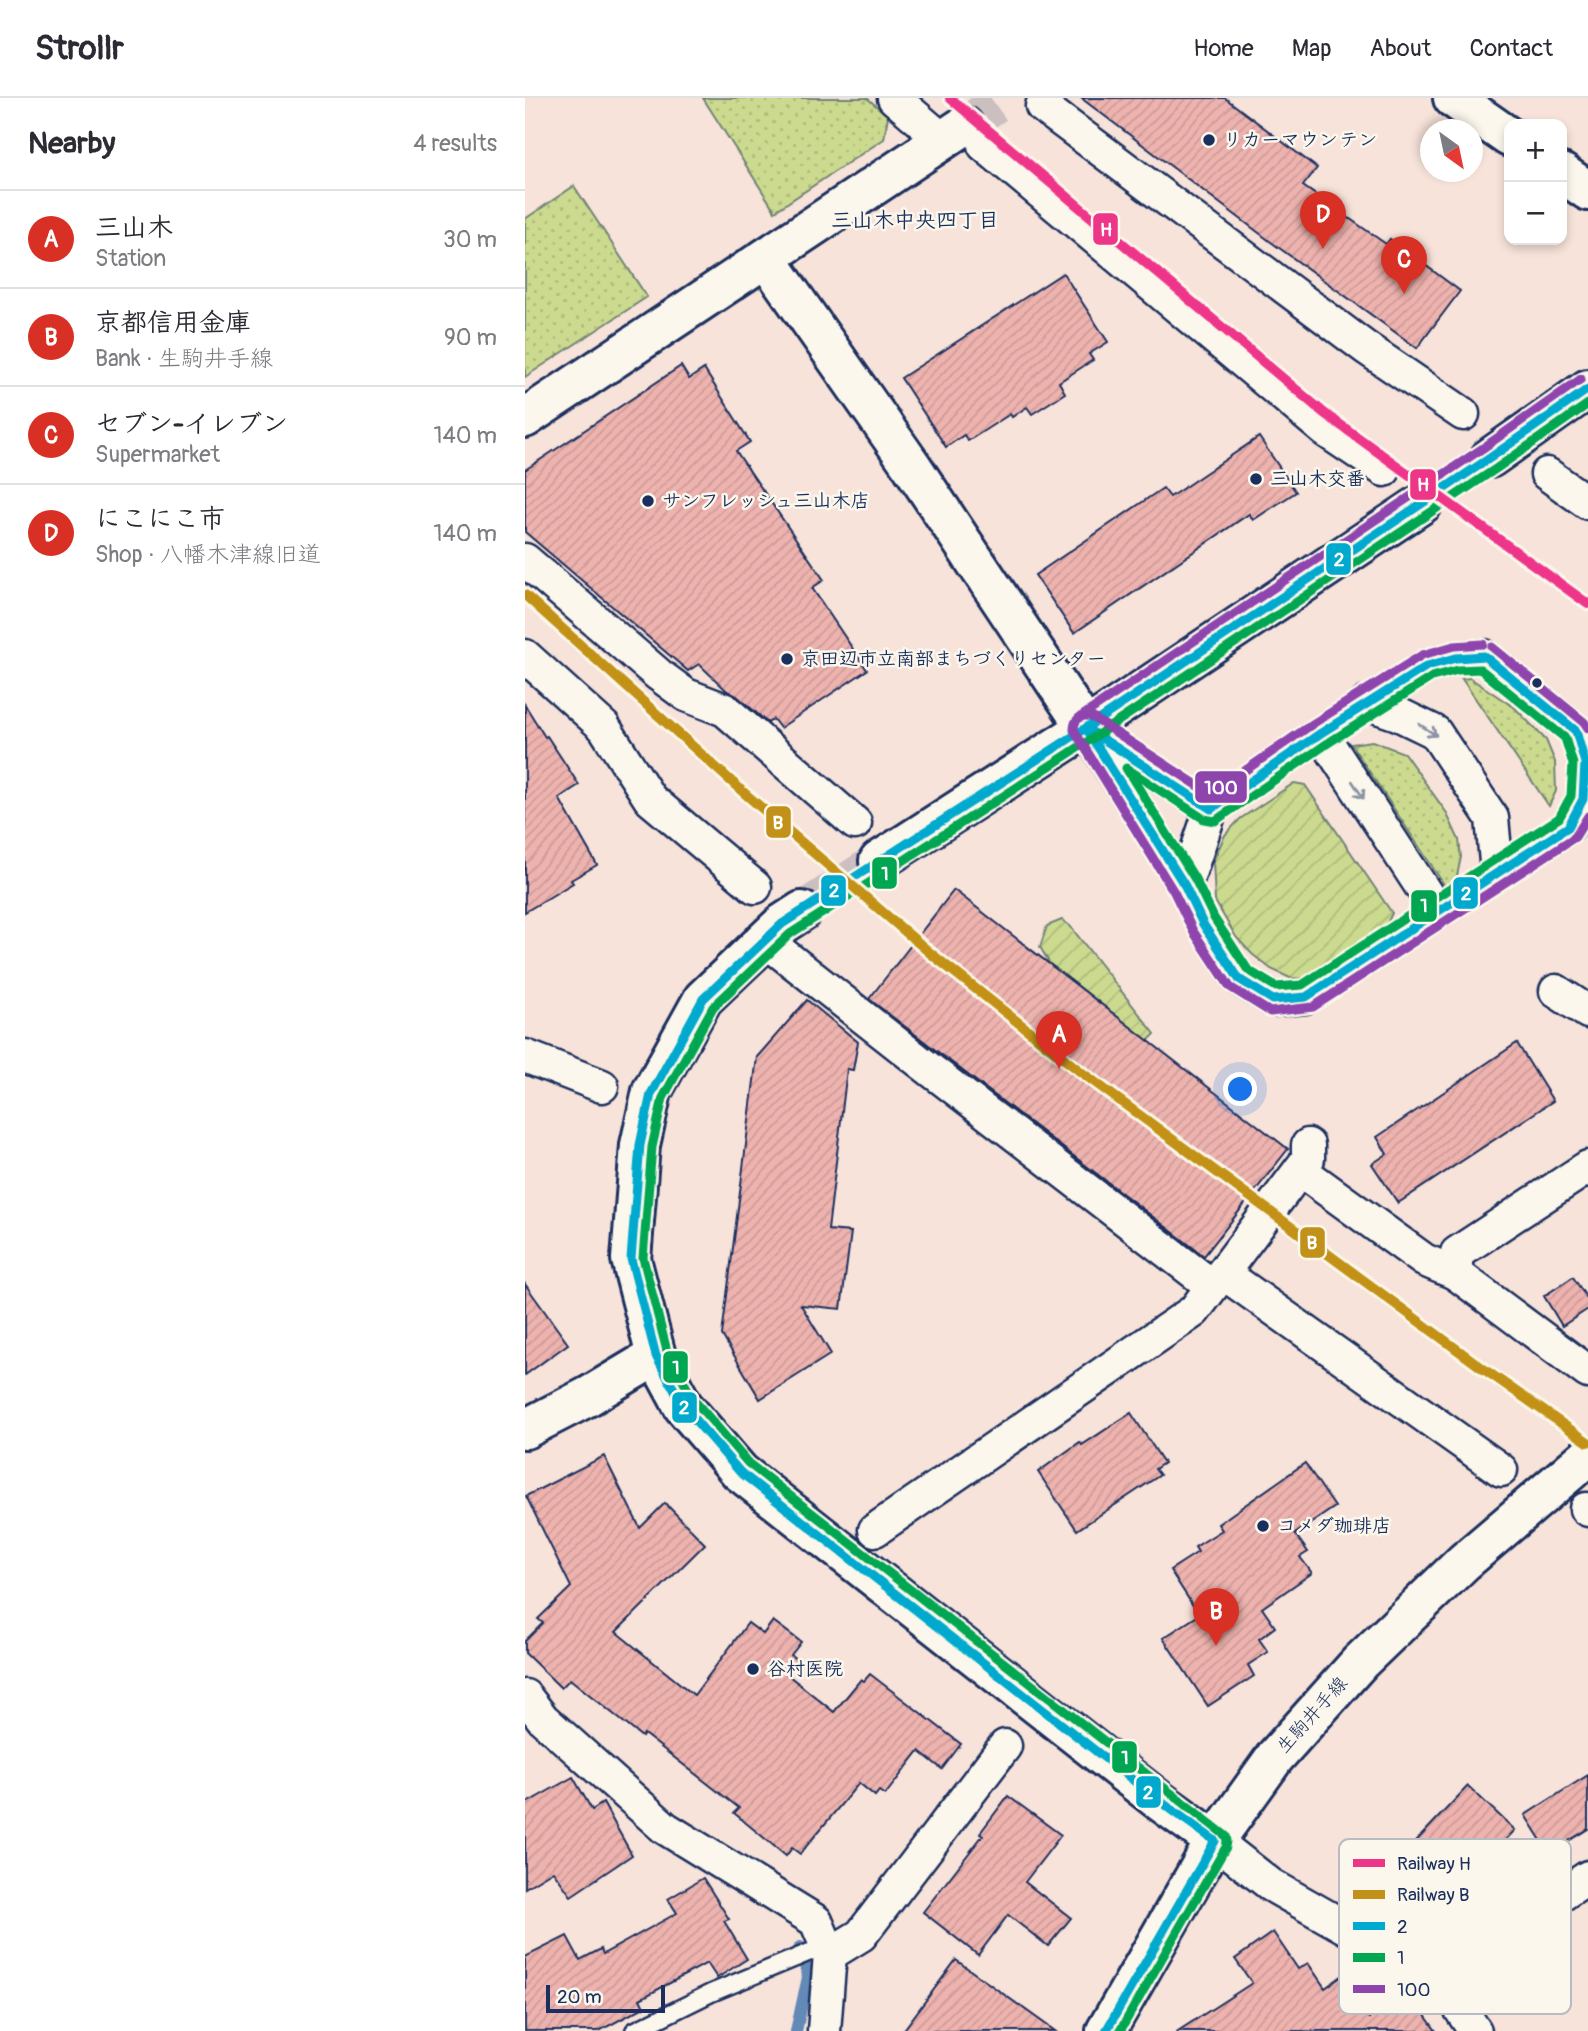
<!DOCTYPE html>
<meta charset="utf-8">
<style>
body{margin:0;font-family:Pangolin,"Klee One",sans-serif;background:#f7f7f7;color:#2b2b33}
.controls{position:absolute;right:21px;top:21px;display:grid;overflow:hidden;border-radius:14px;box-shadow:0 4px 10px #0003}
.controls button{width:63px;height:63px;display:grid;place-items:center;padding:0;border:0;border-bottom:2px solid #e1e1e2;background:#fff;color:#2b2b33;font:35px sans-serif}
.compass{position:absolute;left:895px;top:21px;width:63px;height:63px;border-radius:50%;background:#fff;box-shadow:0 4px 10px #0003;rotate:147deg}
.scale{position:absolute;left:21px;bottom:18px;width:119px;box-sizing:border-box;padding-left:7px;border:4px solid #1b2f5e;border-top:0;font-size:19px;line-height:24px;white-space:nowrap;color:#1b2f5e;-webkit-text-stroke:5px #fbf7ec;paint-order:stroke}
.you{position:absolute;left:716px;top:992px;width:24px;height:24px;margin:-18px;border:5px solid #fff;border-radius:50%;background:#1a73e8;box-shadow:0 0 0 10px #1a73e833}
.badge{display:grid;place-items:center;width:46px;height:46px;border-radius:50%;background:#d93025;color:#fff;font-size:23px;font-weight:700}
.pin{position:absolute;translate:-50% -58px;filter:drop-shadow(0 2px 4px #0008)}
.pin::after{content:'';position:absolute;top:37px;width:24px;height:21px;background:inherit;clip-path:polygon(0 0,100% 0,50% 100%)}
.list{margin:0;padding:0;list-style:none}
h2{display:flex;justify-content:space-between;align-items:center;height:91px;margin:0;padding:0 28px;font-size:30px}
h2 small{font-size:23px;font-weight:400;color:#7c7c81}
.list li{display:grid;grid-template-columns:46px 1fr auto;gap:21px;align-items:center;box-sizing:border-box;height:98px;padding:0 28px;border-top:2px solid #e1e1e2}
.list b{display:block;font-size:26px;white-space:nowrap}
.list p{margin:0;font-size:23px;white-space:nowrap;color:#7c7c81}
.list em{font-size:23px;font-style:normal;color:#7c7c81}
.map{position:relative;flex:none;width:1063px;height:1933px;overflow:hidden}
header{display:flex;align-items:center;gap:42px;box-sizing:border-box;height:98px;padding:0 35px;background:#fff;border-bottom:2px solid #e1e1e2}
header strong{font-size:33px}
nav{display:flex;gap:38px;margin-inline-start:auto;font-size:24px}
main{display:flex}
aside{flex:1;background:#fff}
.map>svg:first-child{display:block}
.grass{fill:url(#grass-dots);stroke:#738476;stroke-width:2}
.garden{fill:url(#garden-furrows);stroke:#738476;stroke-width:2}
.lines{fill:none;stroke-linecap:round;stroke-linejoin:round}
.stream{stroke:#648ab7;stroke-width:12}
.building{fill:url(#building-hatch);stroke:#1b2f5e;stroke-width:2}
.secondary-tunnel{stroke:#cbbfc0;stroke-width:38;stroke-dasharray:38 19;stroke-linecap:butt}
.lane-casing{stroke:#1b2f5e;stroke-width:21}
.street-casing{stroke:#1b2f5e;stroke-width:37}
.secondary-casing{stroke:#1b2f5e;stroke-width:44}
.primary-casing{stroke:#1b2f5e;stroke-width:44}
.lane{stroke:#fbf7ec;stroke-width:16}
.street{stroke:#fbf7ec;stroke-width:32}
.secondary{stroke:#fbf7ec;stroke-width:38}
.primary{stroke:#fbf7ec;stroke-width:38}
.bus-1-casing{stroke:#fbf7ec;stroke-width:14}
.bus-2-casing{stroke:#fbf7ec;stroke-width:14}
.bus-3-casing{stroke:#fbf7ec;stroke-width:14}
.bus-1{stroke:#00a9ce;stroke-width:9}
.bus-2{stroke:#00a651;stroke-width:9}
.bus-3{stroke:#8e44ad;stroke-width:9}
.rail-1-casing{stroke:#fbf7ec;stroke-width:16}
.rail-2-casing{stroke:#fbf7ec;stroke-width:16}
.rail-1{stroke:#ee3689;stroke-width:10}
.rail-2{stroke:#c29119;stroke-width:10}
.oneway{stroke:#8b93a5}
.poi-dot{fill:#1b2f5e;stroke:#fbf7ec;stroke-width:2.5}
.labels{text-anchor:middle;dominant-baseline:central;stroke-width:5;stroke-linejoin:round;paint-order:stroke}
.poi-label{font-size:19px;font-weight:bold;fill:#1b2f5e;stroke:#fbf7ec;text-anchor:start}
.street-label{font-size:19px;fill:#1b2f5e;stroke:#fbf7ec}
.neighbourhood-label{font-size:21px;font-weight:bold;fill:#1b2f5e;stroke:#fbf7ec}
.key{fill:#fbf7ec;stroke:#b8bbc1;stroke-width:2}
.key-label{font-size:19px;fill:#1b2f5e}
.line-badge{stroke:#fbf7ec;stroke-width:2.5}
.badge-label{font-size:19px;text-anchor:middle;font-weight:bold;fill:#fff}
</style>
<header>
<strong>Strollr</strong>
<nav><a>Home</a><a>Map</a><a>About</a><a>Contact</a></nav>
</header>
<main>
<aside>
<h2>Nearby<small>4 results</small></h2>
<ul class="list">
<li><span class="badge">A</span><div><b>三山木</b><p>Station</p></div><em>30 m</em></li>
<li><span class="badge">B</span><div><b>京都信用金庫</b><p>Bank · 生駒井手線</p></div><em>90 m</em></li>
<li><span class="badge">C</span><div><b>セブン-イレブン</b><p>Supermarket</p></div><em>140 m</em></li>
<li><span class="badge">D</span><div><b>にこにこ市</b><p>Shop · 八幡木津線旧道</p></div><em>140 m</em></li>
</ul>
</aside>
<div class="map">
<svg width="1063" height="1933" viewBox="0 0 1063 1933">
<defs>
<pattern id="grass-dots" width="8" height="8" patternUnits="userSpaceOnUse" patternTransform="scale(1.75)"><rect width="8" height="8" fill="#cbda8e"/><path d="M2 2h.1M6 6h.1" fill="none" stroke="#aebb7d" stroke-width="1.8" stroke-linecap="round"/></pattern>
<pattern id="garden-furrows" width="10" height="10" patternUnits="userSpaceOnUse" patternTransform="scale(1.75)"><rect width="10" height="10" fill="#cbda8e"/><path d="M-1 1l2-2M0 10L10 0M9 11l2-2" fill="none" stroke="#aebb7d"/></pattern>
<pattern id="building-hatch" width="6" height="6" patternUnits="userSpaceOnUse" patternTransform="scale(1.75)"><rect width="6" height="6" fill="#eeb3ae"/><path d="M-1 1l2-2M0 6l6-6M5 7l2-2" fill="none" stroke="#cc9a98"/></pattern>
</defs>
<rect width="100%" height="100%" fill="#f7e3d9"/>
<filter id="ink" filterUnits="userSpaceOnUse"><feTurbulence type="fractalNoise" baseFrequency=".0143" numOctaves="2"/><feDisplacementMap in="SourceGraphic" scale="14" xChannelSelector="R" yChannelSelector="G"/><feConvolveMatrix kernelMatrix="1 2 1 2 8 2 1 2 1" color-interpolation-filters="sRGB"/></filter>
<g filter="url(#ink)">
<!-- grass -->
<g class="grass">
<path d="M178 0H342L363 18 359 41 250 113Z"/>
<path d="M49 88 122 199 0 279V121Z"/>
<path d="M945 580 990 610 1021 642 1030 664 1031 693 1024 708 937 581Z"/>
<path d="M847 643 879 655 921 714 934 742 936 759 932 778 920 788 826 646Z"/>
</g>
<!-- garden -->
<g class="garden">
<path d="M769 685 780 687 867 815 860 830 781 881 765 880 746 871 727 856 711 839 690 803 688 763 700 737 715 721Z"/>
<path d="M537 822 545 828 630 936 623 943 525 866 515 849 522 828Z"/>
</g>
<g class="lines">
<!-- stream -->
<path class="stream" d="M271 1933 283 1879 275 1849"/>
</g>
<!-- building -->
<g class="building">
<path d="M556 0H700L792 70 778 88 861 146 865 141 935 193 892 250 746 144Z"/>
<path d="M538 175 583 244 564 256 568 262 534 284 540 295 507 316 502 309 487 319 485 316 443 343 439 337 421 349 376 280Z"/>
<path d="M156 268 164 281 179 271 225 344 211 353 299 482 287 490 342 572 255 630 248 621 243 625 212 598 202 593 174 566 163 573 0 434V372Z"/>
<path d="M734 339 771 394 728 422 724 416 549 535 510 477 638 390 645 399Z"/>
<path d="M0 607 20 639 22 638 54 687 34 700 72 767 46 782 48 785 0 814Z"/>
<path d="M429 792 763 1051 679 1158 344 901Z"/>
<path d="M282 902 333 944 328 972 322 971 303 1132 326 1134 316 1211 276 1207 306 1256 235 1301 197 1237 232 959Z"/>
<path d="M992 945 1028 1003 873 1105 847 1066 862 1056 852 1039Z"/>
<path d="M1048 1179 1063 1202V1211L1037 1228 1019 1198Z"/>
<path d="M0 1186 43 1246 0 1277Z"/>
<path d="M606 1315 639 1365 630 1371 635 1377 552 1432 513 1374 555 1344 557 1347Z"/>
<path d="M79 1358 115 1430 140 1405 180 1446 91 1534 169 1597 223 1525 238 1536 248 1523 276 1544 266 1557 273 1563 263 1577 309 1614 336 1581 339 1583 345 1576 436 1646 417 1671 394 1653 360 1697 354 1693 350 1698 334 1685 275 1756 267 1750 261 1758 209 1715 214 1710 119 1636 117 1639 45 1581 36 1590 0 1555V1543L18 1525 13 1521 46 1489 1 1398Z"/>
<path d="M780 1365 810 1409 770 1436 783 1454 775 1459 787 1475 737 1510 750 1529 734 1541 743 1554 723 1567 729 1578 683 1608 638 1540 674 1517 645 1472 673 1454 670 1449 697 1432 693 1426Z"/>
<path d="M1063 1677V1731L1024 1755 1000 1717Z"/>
<path d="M48 1679 67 1712 78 1705 107 1757 46 1798 28 1773 0 1790V1706Z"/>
<path d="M943 1688 990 1732 910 1817 863 1773Z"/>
<path d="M483 1698 536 1737 500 1784 546 1820 523 1848 483 1817 453 1857 398 1814 458 1737 455 1735Z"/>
<path d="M178 1780 204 1821 199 1823 222 1861 192 1880 182 1865 115 1901 119 1909 74 1933H0V1859L42 1838 55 1862 76 1851 78 1856 152 1815 143 1801Z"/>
<path d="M748 1834 773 1871 783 1865 800 1890 817 1878 844 1920 883 1893 911 1933H653L727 1885 710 1861Z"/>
<path d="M431 1862 530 1933H378Z"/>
</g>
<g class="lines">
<!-- secondary-tunnel -->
<g class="secondary-tunnel">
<path d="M439 28 479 0"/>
<path d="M898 405 965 360"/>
<path d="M277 813 354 763"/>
</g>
<!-- lane casing -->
<g class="lane-casing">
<path id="lane" d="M109 1933 186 1895 285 1854 305 1856"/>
</g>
<!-- street casing -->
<g class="street-casing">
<g id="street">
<path d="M369 0 418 42"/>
<path d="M517 8 841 250 938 316"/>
<path d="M459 47 801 333 859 372"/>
<path d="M1022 376 1063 405"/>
<path d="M0 462 134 577 161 597 200 612 330 725"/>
<path d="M0 558 79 629 125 701 230 789"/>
<path d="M841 605 873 616 910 634 967 720 972 775"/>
<path d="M561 630 660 788 678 826 714 881 748 902 781 899 1043 729 1058 701 1060 665 1051 633 959 558 931 560 902 568 796 635 686 711 660 788"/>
<path d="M796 635 913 814"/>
<path d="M570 636 686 711"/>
<path d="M240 842 394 963 687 1188"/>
<path d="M1031 893 1063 914"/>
<path d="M0 958 77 988"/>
<path d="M1063 1069 932 1155 930 1175 1063 1274"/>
<path d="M775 1072 899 1162 930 1175"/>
<path d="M698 1175 976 1372"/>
<path d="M1061 1411 1063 1412"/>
<path d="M350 1432 669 1213 783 1061V1047"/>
<path d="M0 1598 18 1621 140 1730 291 1823 305 1856 299 1933"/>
<path d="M690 1743 746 1787 887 1867 914 1879 950 1933"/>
<path d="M305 1856 336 1837 480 1648"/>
<path d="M914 1879 1063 1779"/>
</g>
</g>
<!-- secondary casing -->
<g class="secondary-casing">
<g id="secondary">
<path d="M928 0 984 39"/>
<path d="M1037 75 1063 93"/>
<path d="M241 160 388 370 561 630"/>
<path d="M0 320 439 28"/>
<path d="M965 360 1063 291"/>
<path d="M354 763 561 630 898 405"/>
<path d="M277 813 257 826 178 901 127 993 115 1047 106 1161 131 1258 158 1308 215 1374 632 1701 690 1743"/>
<path d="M0 1331 64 1298 131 1258"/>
</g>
</g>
<!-- primary casing -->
<g class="primary-casing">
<path id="primary" d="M581 1933 690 1743 750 1659 835 1564 939 1464 1063 1358"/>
</g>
<!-- lane -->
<use href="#lane" class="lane"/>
<!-- street -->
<use href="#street" class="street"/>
<!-- secondary -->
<use href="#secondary" class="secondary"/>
<!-- primary -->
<use href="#primary" class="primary"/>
<!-- bus-1 casing -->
<g class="bus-1-casing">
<g id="bus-1">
<path d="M959 558 1051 633 1060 665 1058 701 1043 729 781 899 748 902 714 881 678 826 660 788 561 630 686 711 796 635 902 568 931 560Z"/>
<path d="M581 1933 690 1743 632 1701 215 1374 158 1308 131 1258 106 1161 115 1047 126 996 178 901 257 826 561 630 965 360 1063 291"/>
</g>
</g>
<!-- bus-2 casing -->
<g class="bus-2-casing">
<g id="bus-2">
<path d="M955 571 1040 640 1048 666 1046 698 1034 720 777 887 751 889 723 872 689 820 670 781 601 670 679 721 690 723 803 645 907 579 933 572Z"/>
<path d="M595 1933 701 1749 702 1743 701 1738 223 1365 168 1301 142 1253 118 1160 127 1049 138 1000 188 909 265 836 568 640 972 370 1063 306"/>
</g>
</g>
<!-- bus-3 casing -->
<g class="bus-3-casing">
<g id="bus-3">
<path d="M958 546 929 548 897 557 789 625 686 696 567 619C556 616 549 621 549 632L649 794 668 833 705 889 745 914 788 909 1050 739 1063 718"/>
<path d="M967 549 1059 624 1063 630"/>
<path d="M554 620 958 350 1056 281"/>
</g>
</g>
<!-- bus-1 -->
<use href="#bus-1" class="bus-1"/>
<!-- bus-2 -->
<use href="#bus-2" class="bus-2"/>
<!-- bus-3 -->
<use href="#bus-3" class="bus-3"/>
<!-- rail-1 casing -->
<g class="rail-1-casing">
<path id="rail-1" d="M425 0 799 315 1063 506"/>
</g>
<!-- rail-2 casing -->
<g class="rail-2-casing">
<path id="rail-2" d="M0 497 217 693 404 854 556 974 960 1272 1063 1344"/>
</g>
<!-- rail-1 -->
<use href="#rail-1" class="rail-1"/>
<!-- rail-2 -->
<use href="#rail-2" class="rail-2"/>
</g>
<!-- one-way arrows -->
<defs><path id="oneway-shaft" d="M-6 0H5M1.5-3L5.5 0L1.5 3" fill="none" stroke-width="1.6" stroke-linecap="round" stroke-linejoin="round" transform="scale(1.75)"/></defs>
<g class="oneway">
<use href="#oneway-shaft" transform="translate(903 632) rotate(34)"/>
<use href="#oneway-shaft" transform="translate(833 692) rotate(57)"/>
</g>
</g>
<!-- markers -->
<g class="poi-dot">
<circle cx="684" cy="42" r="7"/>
<circle cx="731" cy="381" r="7"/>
<circle cx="123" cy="403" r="7"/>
<circle cx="262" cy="561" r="7"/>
<circle cx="1012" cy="585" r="6"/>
<circle cx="738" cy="1428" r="7"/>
<circle cx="228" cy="1571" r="7"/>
</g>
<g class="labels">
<!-- poi labels -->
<g class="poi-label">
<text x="698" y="42">リカーマウンテン</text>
<text x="745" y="381">三山木交番</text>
<text x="137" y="403">サンフレッシュ三山木店</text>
<text x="276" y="561">京田辺市立南部まちづくりセンター</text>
<text x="752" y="1428">コメダ珈琲店</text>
<text x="242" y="1571">谷村医院</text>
</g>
<!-- street labels -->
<g class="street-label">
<text transform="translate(787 1617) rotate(-48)">生駒井手線</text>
</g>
<!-- neighbourhood labels -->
<g class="neighbourhood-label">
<text x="390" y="122">三山木中央四丁目</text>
</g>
</g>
<!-- legend -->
<rect x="814" y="1741" width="232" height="175" rx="10" class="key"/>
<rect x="828" y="1761" width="32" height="8" fill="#ee3689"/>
<rect x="828" y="1792" width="32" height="9" fill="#c29119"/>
<rect x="828" y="1824" width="32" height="8" fill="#00a9ce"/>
<rect x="828" y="1855" width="32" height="9" fill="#00a651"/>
<rect x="828" y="1887" width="32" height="8" fill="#8e44ad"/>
<g class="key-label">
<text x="872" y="1772">Railway H</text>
<text x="872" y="1803">Railway B</text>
<text x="872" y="1835">2</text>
<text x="872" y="1866">1</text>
<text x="872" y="1898">100</text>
</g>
<g class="line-badge">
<rect x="567" y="114" width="27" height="34" rx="7" fill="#ee3689"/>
<rect x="884" y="370" width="28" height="33" rx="7" fill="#ee3689"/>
<rect x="800" y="444" width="27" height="34" rx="7" fill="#00a9ce"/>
<rect x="669" y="672" width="54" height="34" rx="7" fill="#8e44ad"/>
<rect x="240" y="707" width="27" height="34" rx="7" fill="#c29119"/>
<rect x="346" y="758" width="27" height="34" rx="7" fill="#00a651"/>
<rect x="295" y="776" width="27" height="33" rx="7" fill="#00a9ce"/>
<rect x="927" y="778" width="27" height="34" rx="7" fill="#00a9ce"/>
<rect x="885" y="791" width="28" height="34" rx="7" fill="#00a651"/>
<rect x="774" y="1128" width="27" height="33" rx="7" fill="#c29119"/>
<rect x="137" y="1252" width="27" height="34" rx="7" fill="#00a651"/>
<rect x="146" y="1293" width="27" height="33" rx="7" fill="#00a9ce"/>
<rect x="586" y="1642" width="27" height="34" rx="7" fill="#00a651"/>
<rect x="610" y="1677" width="27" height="34" rx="7" fill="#00a9ce"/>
</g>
<g class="badge-label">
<text x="581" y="138">H</text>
<text x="898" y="393">H</text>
<text x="814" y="468">2</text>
<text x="696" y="696">100</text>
<text x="253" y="731">B</text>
<text x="360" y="782">1</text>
<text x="309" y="799">2</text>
<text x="941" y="802">2</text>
<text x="899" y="814">1</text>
<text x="787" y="1151">B</text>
<text x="151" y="1276">1</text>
<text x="159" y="1316">2</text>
<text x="600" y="1666">1</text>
<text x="623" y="1701">2</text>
</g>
</svg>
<div class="controls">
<button>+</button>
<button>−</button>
</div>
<svg class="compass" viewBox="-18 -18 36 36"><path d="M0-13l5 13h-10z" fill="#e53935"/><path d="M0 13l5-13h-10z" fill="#7c7c81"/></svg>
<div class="scale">20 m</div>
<div class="you"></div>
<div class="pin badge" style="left:534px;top:971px">A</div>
<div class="pin badge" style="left:691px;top:1548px">B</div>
<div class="pin badge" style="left:879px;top:196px">C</div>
<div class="pin badge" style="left:798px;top:151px">D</div>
</div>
</main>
